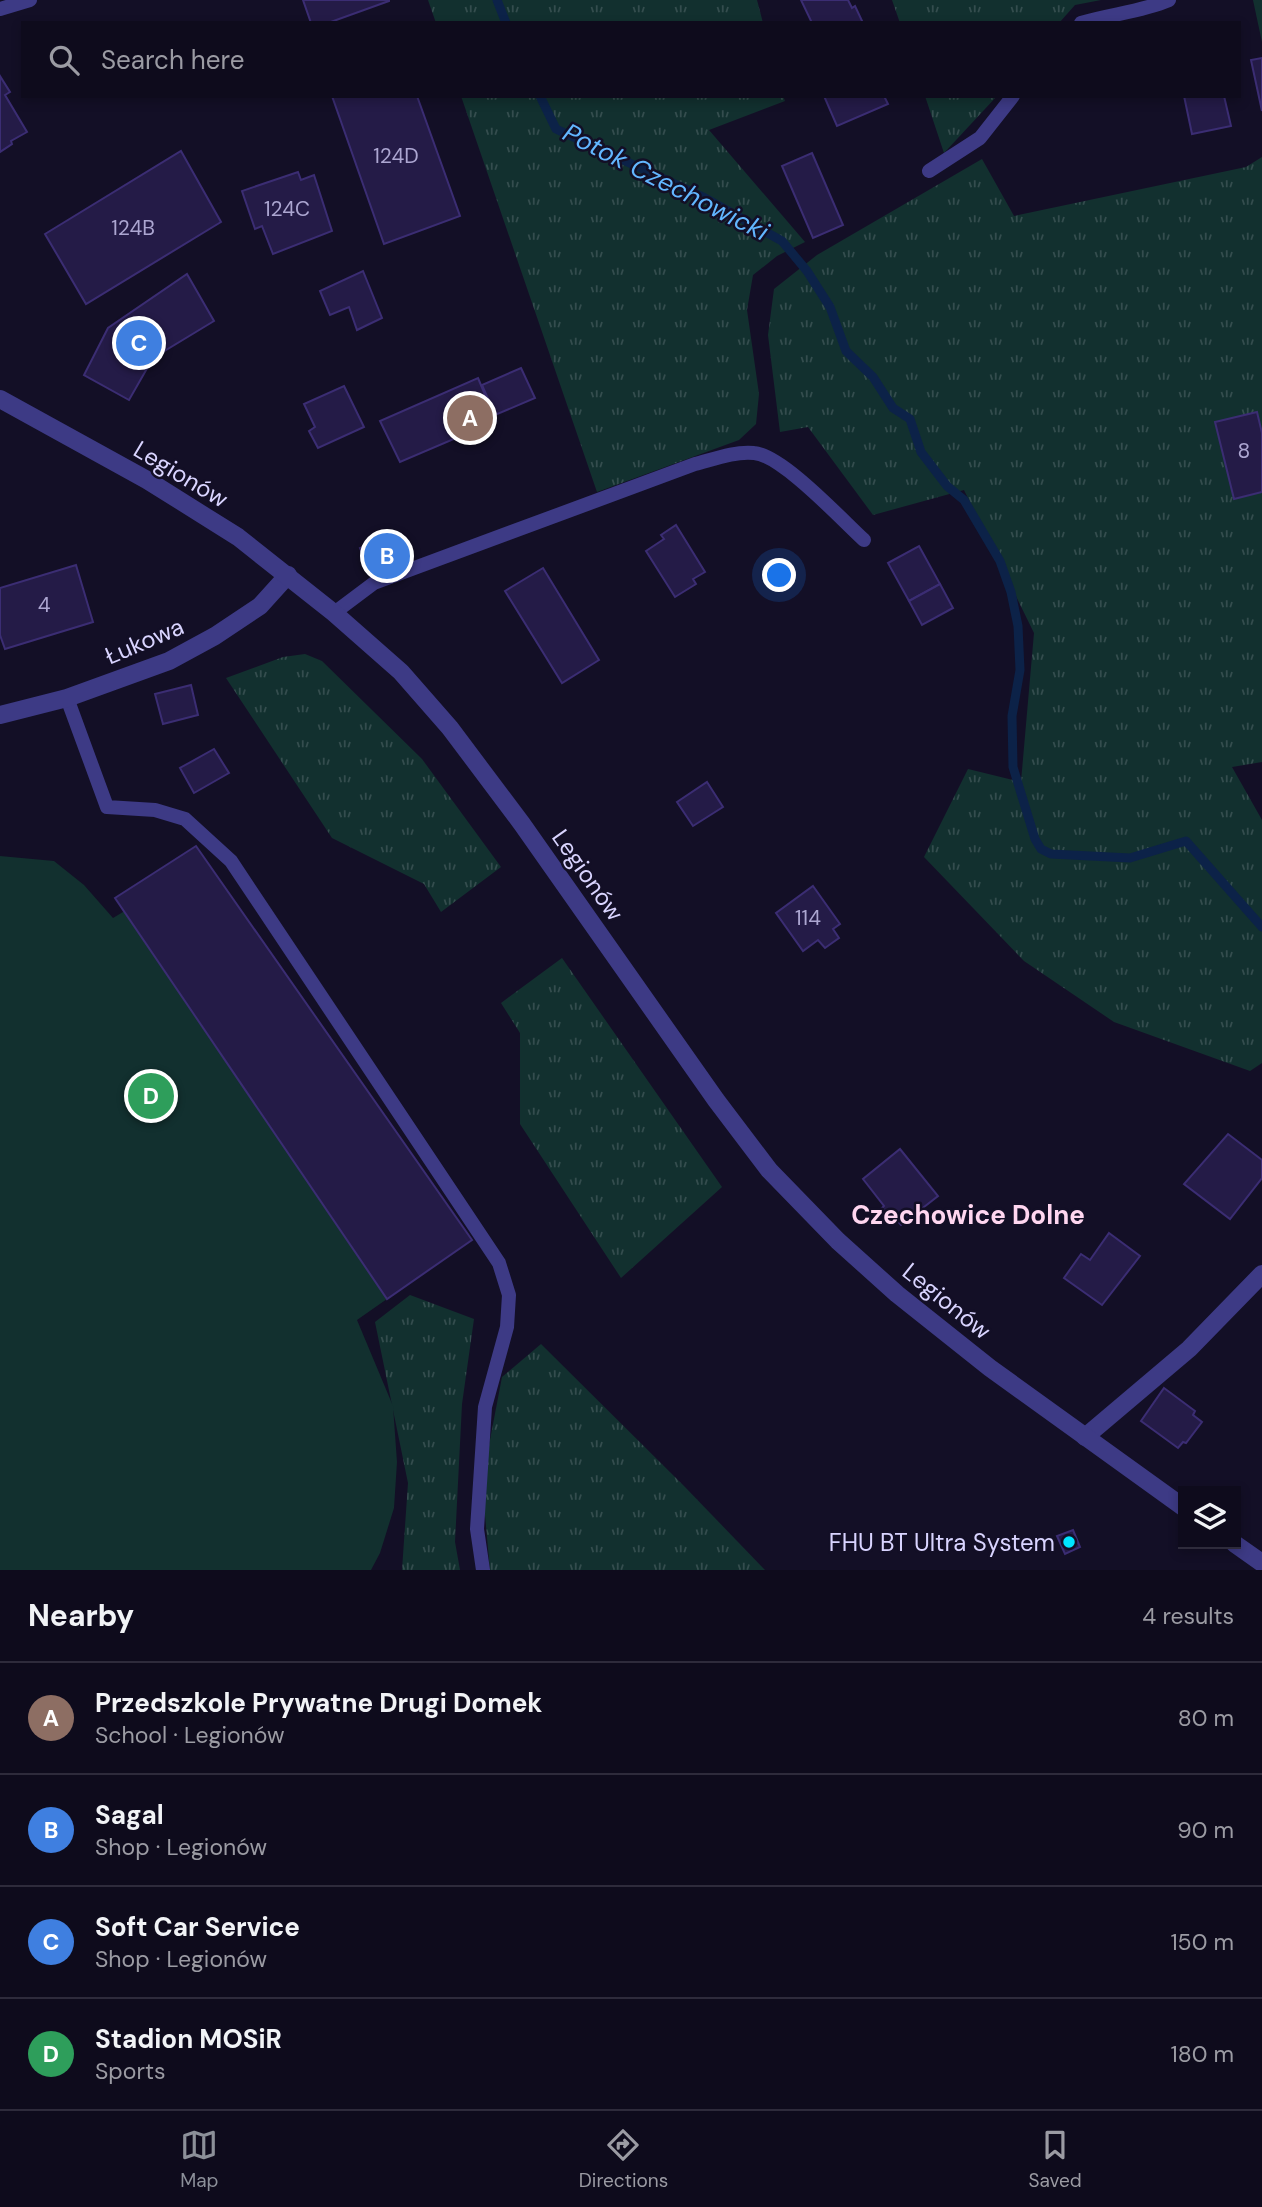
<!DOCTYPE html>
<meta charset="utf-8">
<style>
body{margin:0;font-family:"DM Sans",sans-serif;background:#171425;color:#f1f3f6}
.controls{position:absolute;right:21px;bottom:21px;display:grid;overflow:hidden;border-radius:0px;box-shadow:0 4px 10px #0003}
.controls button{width:63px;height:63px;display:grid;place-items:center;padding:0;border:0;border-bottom:2px solid #2e2b3b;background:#0e0b1c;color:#f1f3f6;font:35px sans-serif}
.you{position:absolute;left:780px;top:576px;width:24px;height:24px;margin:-18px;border:5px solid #fff;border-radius:50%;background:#1a73e8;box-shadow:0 0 0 10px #1a73e833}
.badge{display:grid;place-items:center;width:46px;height:46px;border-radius:50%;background:#8c9099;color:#fff;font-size:23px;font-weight:700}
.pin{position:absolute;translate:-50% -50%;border:4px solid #fff;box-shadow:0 2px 7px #0006}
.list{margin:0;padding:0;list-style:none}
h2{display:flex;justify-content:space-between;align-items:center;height:91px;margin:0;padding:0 28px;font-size:30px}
h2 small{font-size:23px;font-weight:400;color:#9b9ba3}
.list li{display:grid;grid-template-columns:46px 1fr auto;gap:21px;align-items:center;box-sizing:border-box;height:112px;padding:0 28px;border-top:2px solid #2e2b3b}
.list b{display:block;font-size:26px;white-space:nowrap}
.list p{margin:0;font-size:23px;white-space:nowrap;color:#9b9ba3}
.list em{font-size:23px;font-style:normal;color:#9b9ba3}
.icon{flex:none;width:38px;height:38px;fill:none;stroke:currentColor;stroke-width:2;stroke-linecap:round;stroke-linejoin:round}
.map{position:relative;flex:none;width:1262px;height:1570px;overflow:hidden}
.search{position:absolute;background:#0e0b1c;box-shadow:0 4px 10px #0003;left:21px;right:21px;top:21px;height:77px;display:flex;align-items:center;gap:18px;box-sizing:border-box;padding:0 24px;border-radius:0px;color:#9b9ba3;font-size:26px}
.sheet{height:539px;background:#0e0b1c}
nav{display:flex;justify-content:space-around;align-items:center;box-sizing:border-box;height:98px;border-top:2px solid #2e2b3b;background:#0e0b1c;font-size:19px;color:#9b9ba3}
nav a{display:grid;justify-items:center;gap:4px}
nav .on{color:#8c9099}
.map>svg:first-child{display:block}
.grass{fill:url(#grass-tufts)}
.pitch{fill:#12302f}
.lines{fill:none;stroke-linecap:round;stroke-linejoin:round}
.stream{stroke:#0c2248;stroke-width:9}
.building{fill:#241b47;stroke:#3b2d73;stroke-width:2}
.service{stroke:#3d3a85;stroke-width:14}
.minor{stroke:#3d3a85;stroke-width:18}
.tertiary{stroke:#3d3a85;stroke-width:18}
.poi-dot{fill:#00e5ff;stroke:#130f26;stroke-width:2.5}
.labels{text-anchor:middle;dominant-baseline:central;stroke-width:5;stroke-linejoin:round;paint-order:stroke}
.number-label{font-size:21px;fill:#aca6d1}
.street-label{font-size:24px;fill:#d9d4ff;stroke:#130f26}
.poi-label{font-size:24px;fill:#d9d4ff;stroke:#130f26;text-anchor:end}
.water-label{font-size:26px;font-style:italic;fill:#62b6ff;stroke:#130f26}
.neighbourhood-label{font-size:26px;font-weight:bold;fill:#ffd6f0;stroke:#130f26}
</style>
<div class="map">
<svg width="1262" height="1570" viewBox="0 0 1262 1570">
<defs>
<pattern id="grass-tufts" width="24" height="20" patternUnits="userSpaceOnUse" patternTransform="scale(1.75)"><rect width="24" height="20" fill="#12302f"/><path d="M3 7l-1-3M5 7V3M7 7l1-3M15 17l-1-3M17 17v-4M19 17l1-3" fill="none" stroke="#344d4e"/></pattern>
</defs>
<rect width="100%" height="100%" fill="#130f26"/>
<!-- grass -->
<g class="grass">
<path d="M428 0H757L763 23H436Z"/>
<path d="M892 0H1101L1075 5 1059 23H900Z"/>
<path d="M1253 0H1262V42Z"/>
<path d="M461 96H783L785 101 709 130 805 242 777 256 753 275 747 310 759 394 756 424 739 440 597 492Z"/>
<path d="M925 96H997L944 153Z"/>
<path d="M1262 157V762L1232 767 1262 820V1063L1250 1071 1114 1022 1024 961 924 857 968 769 1021 782 1034 633 964 490 873 515 808 427 780 432 768 335 774 289 817 255 982 159 1014 216 1246 167Z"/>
<path d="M305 654 322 661 422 759 501 867 441 912 424 884 332 838 226 678 283 657Z"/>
<path d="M562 958 722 1187 621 1278 520 1124V1033L501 1003Z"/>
<path d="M410 1295 474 1319 462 1404 455 1542 460 1570H402L408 1483 375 1322Z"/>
<path d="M541 1344 684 1486 765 1570H490L482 1482 502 1377Z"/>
</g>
<!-- pitch -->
<path class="pitch" d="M0 856 54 861 84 885 113 918 161 889 387 1299 357 1320 393 1406 397 1462 394 1508 380 1553 371 1570H0Z"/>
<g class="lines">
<!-- stream -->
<g class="stream">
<path d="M497 0 506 23"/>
<path d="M540 96 556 129 703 197 782 241 807 271 830 307 846 351 873 377 893 408 910 419 921 452 947 486 964 500 1000 561 1011 592 1018 626 1020 670 1012 716 1013 767 1035 839 1041 849 1051 854 1130 858 1186 841 1262 927"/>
</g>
</g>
<!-- building -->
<g class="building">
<path d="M303 0H389V1L328 23H311Z"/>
<path d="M801 0H848L852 8 855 6 863 23H812Z"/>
<path d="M1262 58V111L1251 60Z"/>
<path d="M0 76 10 92 5 95 27 132 11 141 12 144 0 152Z"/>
<path d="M332 96H417L460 216 384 244Z"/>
<path d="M824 96H884L888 104 837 126Z"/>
<path d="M1184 96H1224L1231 126 1192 134Z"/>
<path d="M181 151 221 222 86 304 45 234Z"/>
<path d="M812 153 843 225 813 238 782 166Z"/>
<path d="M298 172 301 180 314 175 332 231 273 254 262 226 255 229 242 191Z"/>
<path d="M363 271 382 318 357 330 349 307 330 315 320 291Z"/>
<path d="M187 274 214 321 153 358 129 400 84 375 108 328Z"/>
<path d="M521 368 535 398 495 415 482 385Z"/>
<path d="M478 378 496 421 400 462 380 421Z"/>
<path d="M344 386 364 427 318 448 309 431 315 427 304 404Z"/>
<path d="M1257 412 1262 433V492L1234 499 1215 422Z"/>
<path d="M676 525 705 572 693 579 696 584 675 597 646 551 664 539 661 535Z"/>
<path d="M401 534 413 564 372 577 360 548Z"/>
<path d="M919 546 940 584 909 601 888 563Z"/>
<path d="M76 565 93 622 5 649 0 635V588Z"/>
<path d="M543 568 599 660 562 683 505 591Z"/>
<path d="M940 584 953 608 922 625 909 601Z"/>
<path d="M191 685 198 715 163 724 155 694Z"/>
<path d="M214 749 229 773 194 793 180 768Z"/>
<path d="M707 782 723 807 693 826 677 802Z"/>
<path d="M196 846 472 1240 387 1299 115 898Z"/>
<path d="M813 886 840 924 833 929 839 938 825 948 818 940 803 951 776 913Z"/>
<path d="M1228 1134 1262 1160V1178L1230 1219 1184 1184Z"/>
<path d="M900 1149 938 1196 901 1225 894 1217 888 1222 879 1211 884 1206 863 1179Z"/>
<path d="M1109 1233 1140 1256 1102 1305 1064 1278 1081 1254 1090 1260Z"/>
<path d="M1164 1388 1195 1411 1193 1415 1202 1422 1186 1443 1183 1442 1178 1448 1141 1421Z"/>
<path d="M1073 1530 1080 1547 1065 1554 1057 1536Z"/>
</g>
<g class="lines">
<!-- service -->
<g class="service">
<path d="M0 9 30 0"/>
<path d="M1081 23C1110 14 1141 12 1169 0"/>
<path d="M929 171 980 138 1013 96"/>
<path d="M334 613 374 583 695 464C714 459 735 451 754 453 782 455 842 520 864 540"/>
<path d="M67 698 107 807 155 810 185 819 231 861 499 1263 509 1295 507 1327 485 1407 477 1529 483 1570"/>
</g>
<!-- minor -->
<g class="minor">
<path d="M0 715 67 698 169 661 215 636 260 606 288 575"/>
<path d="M1085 1437 1189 1349 1262 1274"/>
</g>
<!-- tertiary -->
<g class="tertiary">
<path d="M0 399 147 480 238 537 334 613 401 672 450 728 522 824 716 1100 769 1170 838 1241 897 1294 990 1368 1183 1507"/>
<path d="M1235 1544 1262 1563"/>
</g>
</g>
<!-- markers -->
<circle class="poi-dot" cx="1069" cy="1542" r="7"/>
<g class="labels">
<!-- number labels -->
<g class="number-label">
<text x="396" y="156">124D</text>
<text x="287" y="209">124C</text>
<text x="133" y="228">124B</text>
<text x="1244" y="451">8</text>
<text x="44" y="605">4</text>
<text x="808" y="918">114</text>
</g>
<!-- street labels -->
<g class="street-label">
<text transform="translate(181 474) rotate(31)">Legionów</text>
<text transform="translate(144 641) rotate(-23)">Łukowa</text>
<text transform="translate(588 875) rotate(55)">Legionów</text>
<text transform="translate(947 1301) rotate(39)">Legionów</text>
</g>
<!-- poi labels -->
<g class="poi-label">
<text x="1055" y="1542">FHU BT Ultra System</text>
</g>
<!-- water labels -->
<g class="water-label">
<text transform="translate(666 182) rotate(27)">Potok Czechowicki</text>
</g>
<!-- neighbourhood labels -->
<g class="neighbourhood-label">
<text x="968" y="1215">Czechowice Dolne</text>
</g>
</g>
</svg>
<div class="controls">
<button><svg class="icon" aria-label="layers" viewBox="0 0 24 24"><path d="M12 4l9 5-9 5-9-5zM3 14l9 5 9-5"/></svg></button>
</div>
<div class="you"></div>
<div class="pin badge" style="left:470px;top:418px;background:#8d6e63">A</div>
<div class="pin badge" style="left:387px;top:556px;background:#3f7fe0">B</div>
<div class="pin badge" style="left:139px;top:343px;background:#3f7fe0">C</div>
<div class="pin badge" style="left:151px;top:1096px;background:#2e9e5b">D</div>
<div class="search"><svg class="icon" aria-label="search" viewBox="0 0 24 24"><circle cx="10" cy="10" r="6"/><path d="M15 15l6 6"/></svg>Search here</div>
</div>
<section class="sheet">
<h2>Nearby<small>4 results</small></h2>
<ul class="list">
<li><span class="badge" style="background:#8d6e63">A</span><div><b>Przedszkole Prywatne Drugi Domek</b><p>School · Legionów</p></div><em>80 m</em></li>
<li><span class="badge" style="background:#3f7fe0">B</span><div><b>Sagal</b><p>Shop · Legionów</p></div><em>90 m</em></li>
<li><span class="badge" style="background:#3f7fe0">C</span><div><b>Soft Car Service</b><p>Shop · Legionów</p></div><em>150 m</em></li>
<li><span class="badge" style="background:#2e9e5b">D</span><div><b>Stadion MOSiR</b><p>Sports</p></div><em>180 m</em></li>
</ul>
</section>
<nav>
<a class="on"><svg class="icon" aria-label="map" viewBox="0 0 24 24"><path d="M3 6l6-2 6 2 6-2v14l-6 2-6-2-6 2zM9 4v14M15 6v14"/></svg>Map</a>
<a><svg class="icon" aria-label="directions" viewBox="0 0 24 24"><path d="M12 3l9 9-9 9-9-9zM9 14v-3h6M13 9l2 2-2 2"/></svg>Directions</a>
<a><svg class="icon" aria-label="saved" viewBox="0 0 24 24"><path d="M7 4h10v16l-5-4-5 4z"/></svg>Saved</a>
</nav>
